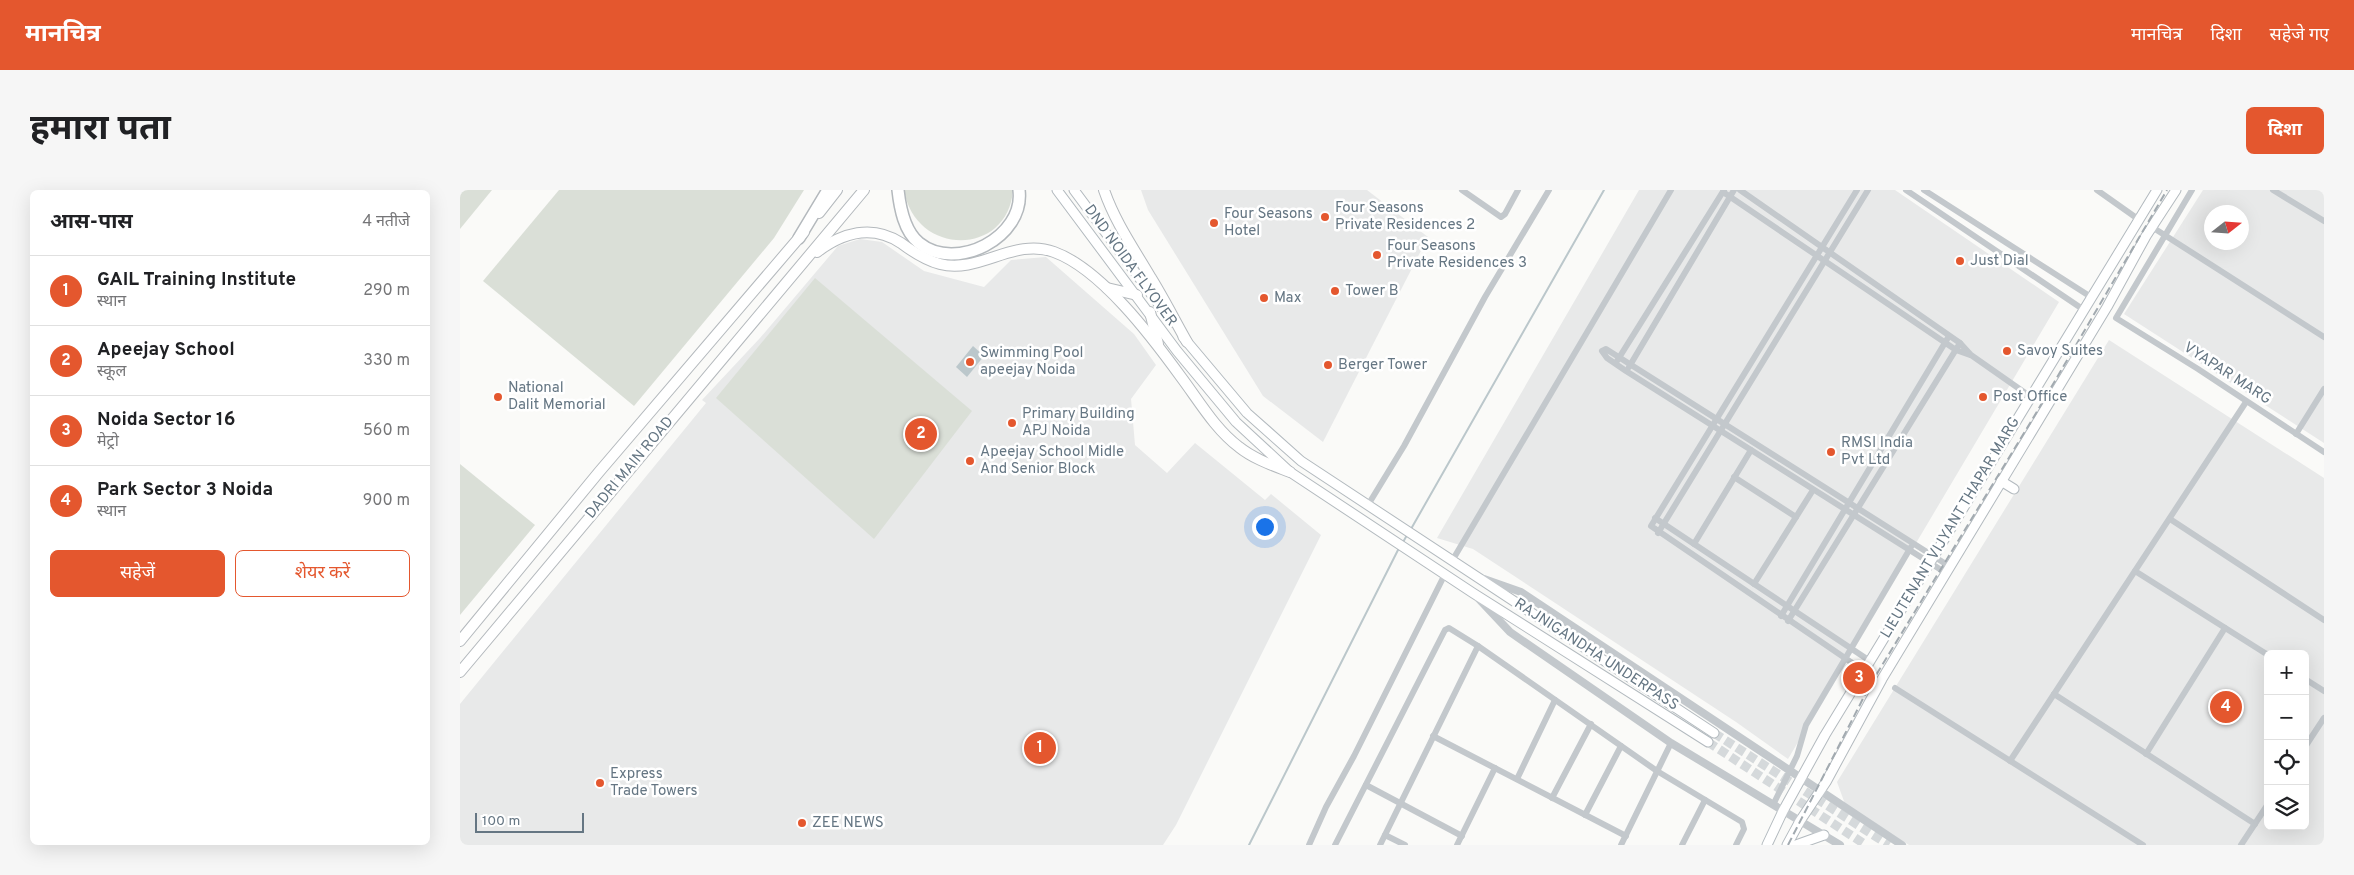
<!DOCTYPE html>
<html lang="hi">
<meta charset="utf-8">
<style>
body{margin:0;font-family:Overpass,"Noto Sans Devanagari",sans-serif;background:#f6f6f6;color:#202124}
.controls{position:absolute;right:15px;bottom:15px;display:grid;overflow:hidden;border-radius:8px;box-shadow:0 5px 20px #0002}
.controls button{width:45px;height:45px;display:grid;place-items:center;padding:0;border:0;border-bottom:1px solid #e0e0e0;background:#fff;color:#202124;font:25px sans-serif}
.compass{position:absolute;left:1744px;top:15px;width:45px;height:45px;border-radius:50%;background:#fff;box-shadow:0 5px 20px #0002;rotate:73deg}
.scale{position:absolute;left:15px;bottom:12px;width:109px;box-sizing:border-box;padding-left:5px;border:2px solid #657683;border-top:0;font-size:14px;line-height:18px;white-space:nowrap;color:#657683;-webkit-text-stroke:4px #fff;paint-order:stroke}
.you{position:absolute;left:804px;top:336px;width:18px;height:18px;margin:-12px;border:4px solid #fff;border-radius:50%;background:#1a73e8;box-shadow:0 0 0 8px #1a73e833}
.badge{display:grid;place-items:center;width:32px;height:32px;border-radius:50%;background:#e4572e;color:#fff;font-size:16px;font-weight:700}
.pin{position:absolute;translate:-50% -50%;border:2px solid #fff;box-shadow:0 1px 5px #0006}
.list{margin:0;padding:0;list-style:none}
h2{display:flex;justify-content:space-between;align-items:center;height:65px;margin:0;padding:0 20px;font-size:21px}
h2 small{font-size:16px;font-weight:400;color:#757577}
.list li{display:grid;grid-template-columns:32px 1fr auto;gap:15px;align-items:center;box-sizing:border-box;height:70px;padding:0 20px;border-top:1px solid #e0e0e0}
.list b{display:block;font-size:19px;white-space:nowrap}
.list p{margin:0;font-size:16px;white-space:nowrap;color:#757577}
.list em{font-size:16px;font-style:normal;color:#757577}
.actions{display:flex;gap:10px;padding:15px 20px}
.actions a{flex:1;padding:11px 0;border:1px solid #e4572e;border-radius:8px;text-align:center;font-size:18px;color:#e4572e}
.actions .main{background:#e4572e;color:#fff}
.icon{flex:none;width:28px;height:28px;fill:none;stroke:currentColor;stroke-width:2;stroke-linecap:round;stroke-linejoin:round}
.map{position:relative;flex:none;width:1864px;height:655px;overflow:hidden;border-radius:8px}
header{display:flex;align-items:center;gap:30px;box-sizing:border-box;height:70px;padding:0 25px;background:#e4572e;color:#fff}
header strong{font-size:24px}
nav{display:flex;gap:28px;margin-inline-start:auto;font-size:18px}
.intro{display:flex;align-items:center;justify-content:space-between;box-sizing:border-box;height:120px;padding:0 30px}
h1{margin:0;font-size:35px}
.button{padding:12px 22px;border-radius:8px;background:#e4572e;color:#fff;font-size:18px;font-weight:700}
main{display:flex;gap:30px;padding:0 30px}
aside{flex:1;background:#fff;border-radius:8px;box-shadow:0 5px 20px #0002}
.map>svg:first-child{display:block}
.built{fill:#e8e9e9;fill-rule:evenodd}
.green{fill:#dadfd7}
.water{fill:#bbc7cb}
.lines{fill:none;stroke-linecap:round;stroke-linejoin:round}
.stream{stroke:#bbc7cb;stroke-width:2}
.secondary-tunnel{stroke:#d5d9db;stroke-width:9;stroke-dasharray:9 4.5;stroke-linecap:butt}
.secondary-casing{stroke:#b3babf;stroke-width:11}
.trunk-casing{stroke:#b4b9bd;stroke-width:12}
.motorway-casing{stroke:#b4b9bd;stroke-width:14}
.minor{stroke:#c3c8cc;stroke-width:6}
.tertiary{stroke:#c3c8cc;stroke-width:8}
.secondary{stroke:#fff;stroke-width:9}
.trunk{stroke:#fff;stroke-width:10}
.motorway{stroke:#fff;stroke-width:11}
.rail{stroke:#a2aab0;stroke-width:2;stroke-dasharray:8 4;stroke-linecap:butt}
.poi-dot{fill:#e4572e;stroke:#fff;stroke-width:2}
.labels{text-anchor:middle;dominant-baseline:central;stroke-width:5;stroke-linejoin:round;paint-order:stroke}
.poi-label{font-size:15px;fill:#657683;stroke:#fff;text-anchor:start}
.street-label{font-size:15px;fill:#657683;stroke:#fff}
</style>
<header>
<strong>मानचित्र</strong>
<nav><a>मानचित्र</a><a>दिशा</a><a>सहेजे गए</a></nav>
</header>
<div class="intro"><h1>हमारा पता</h1><a class="button">दिशा</a></div>
<main>
<aside>
<h2>आस-पास<small>4 नतीजे</small></h2>
<ul class="list">
<li><span class="badge">1</span><div><b>GAIL Training Institute</b><p>स्थान</p></div><em>290 m</em></li>
<li><span class="badge">2</span><div><b>Apeejay School</b><p>स्कूल</p></div><em>330 m</em></li>
<li><span class="badge">3</span><div><b>Noida Sector 16</b><p>मेट्रो</p></div><em>560 m</em></li>
<li><span class="badge">4</span><div><b>Park Sector 3 Noida</b><p>स्थान</p></div><em>900 m</em></li>
</ul>
<div class="actions"><a class="main">सहेजें</a><a>शेयर करें</a></div>
</aside>
<div class="map">
<svg width="1864" height="655" viewBox="0 0 1864 655">
<rect width="100%" height="100%" fill="#fafaf8"/>
<!-- built -->
<g class="built">
<path d="M681 0H907L968 47 863 252 803 206 688 20Z"/>
<path d="M1179 0H1435L1599 112 1328 569 1276 532 1013 359 977 348Z"/>
<path d="M1743 0H1864V253L1664 124ZM1752 22H1782V52H1752Z"/>
<path d="M400 49 422 52 464 81 524 97 551 70 586 67 674 144 696 175 671 209 675 255 707 283 735 253 805 310 811 304 861 345 716 635 703 655H0V514L246 213 242 210 300 148 378 56Z"/>
<path d="M1649 150 1864 288V655H1449L1385 614 1377 592ZM1808 464H1845V636H1808Z"/>
</g>
<!-- green -->
<g class="green">
<path d="M0 0H32L0 39Z"/>
<path d="M99 0H344L314 48 174 216 23 91Z"/>
<path d="M444 0H553C548 67 455 67 444 0Z"/>
<path d="M355 88 512 221 414 349 256 208Z"/>
<path d="M0 274 75 335 0 425Z"/>
</g>
<!-- water -->
<path class="water" d="M513 156 524 166 507 187 496 177Z"/>
<g class="lines">
<!-- stream -->
<g class="stream">
<path d="M951 339 1144 0"/>
<path d="M942 354 947 345"/>
<path d="M789 655 939 358"/>
</g>
<!-- secondary-tunnel -->
<g class="secondary-tunnel">
<path d="M1254 543 1429 655"/>
<path d="M1248 552 1406 655"/>
</g>
<!-- secondary casing -->
<g class="secondary-casing">
<g id="secondary">
<path d="M597 0 717 161 776 232 830 282 1013 403 1248 552"/>
<path d="M614 0 712 132"/>
<path d="M723 147 787 223 841 271 1254 543"/>
<path d="M1541 291 1554 299"/>
<path d="M1307 655 1323 621 1365 545 1697 0"/>
<path d="M1327 655 1340 631 1366 592 1422 489 1647 117 1686 46 1716 0"/>
<path d="M1336 655 1364 645"/>
</g>
</g>
<!-- trunk casing -->
<g class="trunk-casing">
<g id="trunk">
<path d="M644 0C655 32 674 59 691 88 704 109 715 131 727 152"/>
<path d="M359 23 377 0"/>
<path d="M357 62C382 43 412 34 441 53 453 62 465 70 480 74 520 84 554 47 594 62 641 79 692 147 721 187 739 211 755 239 779 257 794 269 812 275 830 282"/>
<path d="M647 98 677 105"/>
<path d="M690 122 698 154"/>
<path d="M0 451 139 282 344 42"/>
<path d="M0 482 404 0"/>
</g>
</g>
<!-- motorway casing -->
<g class="motorway-casing">
<g id="motorway">
<path d="M438 0C440 18 444 41 459 53 496 83 565 47 559 0"/>
<path d="M339 48 368 0"/>
</g>
</g>
<!-- minor -->
<g class="minor">
<path d="M1002 0 1041 27 1045 24 1058 0"/>
<path d="M1280 0 1500 153 1511 165 1571 207"/>
<path d="M1397 0 1191 336 1404 481"/>
<path d="M1446 0 1624 120"/>
<path d="M1464 0 1631 107"/>
<path d="M1637 0 1678 29"/>
<path d="M1732 0 1656 128 1738 179 1864 262"/>
<path d="M1813 0 1864 31"/>
<path d="M1263 2 1496 160 1510 165"/>
<path d="M1692 37 1864 147"/>
<path d="M1157 171 1264 0"/>
<path d="M1169 177 1274 0"/>
<path d="M1836 244 1864 199"/>
<path d="M1274 287 1336 327"/>
<path d="M908 315 944 256 1025 107 1089 0"/>
<path d="M1195 328 1410 471"/>
<path d="M1710 329 1864 430"/>
<path d="M1198 343 1408 0"/>
<path d="M1234 354 1291 260"/>
<path d="M992 371 1211 0"/>
<path d="M1675 381 1808 465"/>
<path d="M1486 383 1166 181 1147 168 1142 161 1146 159 1489 376"/>
<path d="M1294 394 1353 300"/>
<path d="M1321 426 1489 146"/>
<path d="M1328 431 1500 153"/>
<path d="M1845 489 1864 501"/>
<path d="M1435 498 1683 655"/>
<path d="M1594 504 1795 634"/>
<path d="M973 546 1166 646"/>
<path d="M1845 557 1864 528"/>
<path d="M1686 564 1765 438"/>
<path d="M1550 571 1786 212"/>
<path d="M1057 589 1095 510"/>
<path d="M906 595 1002 646"/>
<path d="M1092 608 1131 534"/>
<path d="M1313 615 1337 566 1346 535 1451 357"/>
<path d="M1125 625 1161 556"/>
<path d="M925 645 945 655"/>
<path d="M849 655 866 617 894 566 985 384"/>
<path d="M875 655 985 440 989 438 1018 456 1197 581 1282 632 1284 639 1276 655"/>
<path d="M920 655 1018 456"/>
<path d="M997 655 1035 578"/>
<path d="M1161 655 1211 553"/>
<path d="M1222 655 1245 610"/>
<path d="M1781 655 1808 614"/>
</g>
<!-- tertiary -->
<g class="tertiary">
<path d="M1024 389 1061 402 1442 655"/>
<path d="M1019 409 1050 442 1211 553 1380 655"/>
</g>
<!-- secondary -->
<use href="#secondary" class="secondary"/>
<!-- trunk -->
<use href="#trunk" class="trunk"/>
<!-- motorway -->
<use href="#motorway" class="motorway"/>
<!-- rail -->
<path class="rail" d="M1328 655 1410 495 1572 230 1707 0"/>
</g>
<!-- markers -->
<g class="poi-dot">
<circle cx="865" cy="27" r="5"/>
<circle cx="754" cy="33" r="5"/>
<circle cx="917" cy="65" r="5"/>
<circle cx="1500" cy="71" r="5"/>
<circle cx="875" cy="101" r="5"/>
<circle cx="804" cy="108" r="5"/>
<circle cx="1547" cy="161" r="5"/>
<circle cx="510" cy="172" r="5"/>
<circle cx="868" cy="175" r="5"/>
<circle cx="38" cy="207" r="5"/>
<circle cx="1523" cy="207" r="5"/>
<circle cx="552" cy="233" r="5"/>
<circle cx="1371" cy="262" r="5"/>
<circle cx="510" cy="271" r="5"/>
<circle cx="140" cy="593" r="5"/>
<circle cx="342" cy="633" r="5"/>
</g>
<g class="labels">
<!-- poi labels -->
<g class="poi-label">
<text x="875" y="18">Four Seasons<tspan x="875" dy="17">Private Residences 2</tspan></text>
<text x="764" y="24">Four Seasons<tspan x="764" dy="17">Hotel</tspan></text>
<text x="927" y="56">Four Seasons<tspan x="927" dy="17">Private Residences 3</tspan></text>
<text x="1510" y="71">Just Dial</text>
<text x="885" y="101">Tower B</text>
<text x="814" y="108">Max</text>
<text x="1557" y="161">Savoy Suites</text>
<text x="520" y="163">Swimming Pool<tspan x="520" dy="17">apeejay Noida</tspan></text>
<text x="878" y="175">Berger Tower</text>
<text x="48" y="198">National<tspan x="48" dy="17">Dalit Memorial</tspan></text>
<text x="1533" y="207">Post Office</text>
<text x="562" y="224">Primary Building<tspan x="562" dy="17">APJ Noida</tspan></text>
<text x="1381" y="253">RMSI India<tspan x="1381" dy="17">Pvt Ltd</tspan></text>
<text x="520" y="262">Apeejay School Midle<tspan x="520" dy="17">And Senior Block</tspan></text>
<text x="150" y="584">Express<tspan x="150" dy="17">Trade Towers</tspan></text>
<text x="352" y="633">ZEE NEWS</text>
</g>
<!-- street labels -->
<g class="street-label">
<text transform="translate(670 76) rotate(54)">DND NOIDA FLYOVER</text>
<text transform="translate(1767 184) rotate(33)">VYAPAR MARG</text>
<text transform="translate(170 278) rotate(-50)">DADRI MAIN ROAD</text>
<text transform="translate(1491 338) rotate(-59)">LIEUTENANT VIJYANT THAPAR MARG</text>
<text transform="translate(1136 465) rotate(33)">RAJNIGANDHA UNDERPASS</text>
</g>
</g>
</svg>
<div class="controls">
<button>+</button>
<button>−</button>
<button><svg class="icon" aria-label="locate" viewBox="0 0 24 24"><circle cx="12" cy="12" r="6"/><path d="M12 2v4M12 18v4M2 12h4M18 12h4"/></svg></button>
<button><svg class="icon" aria-label="layers" viewBox="0 0 24 24"><path d="M12 4l9 5-9 5-9-5zM3 14l9 5 9-5"/></svg></button>
</div>
<svg class="compass" viewBox="-18 -18 36 36"><path d="M0-13l5 13h-10z" fill="#e53935"/><path d="M0 13l5-13h-10z" fill="#757577"/></svg>
<div class="scale">100 m</div>
<div class="you"></div>
<div class="pin badge" style="left:580px;top:558px">1</div>
<div class="pin badge" style="left:461px;top:244px">2</div>
<div class="pin badge" style="left:1399px;top:488px">3</div>
<div class="pin badge" style="left:1766px;top:517px">4</div>
</div>
</main>
